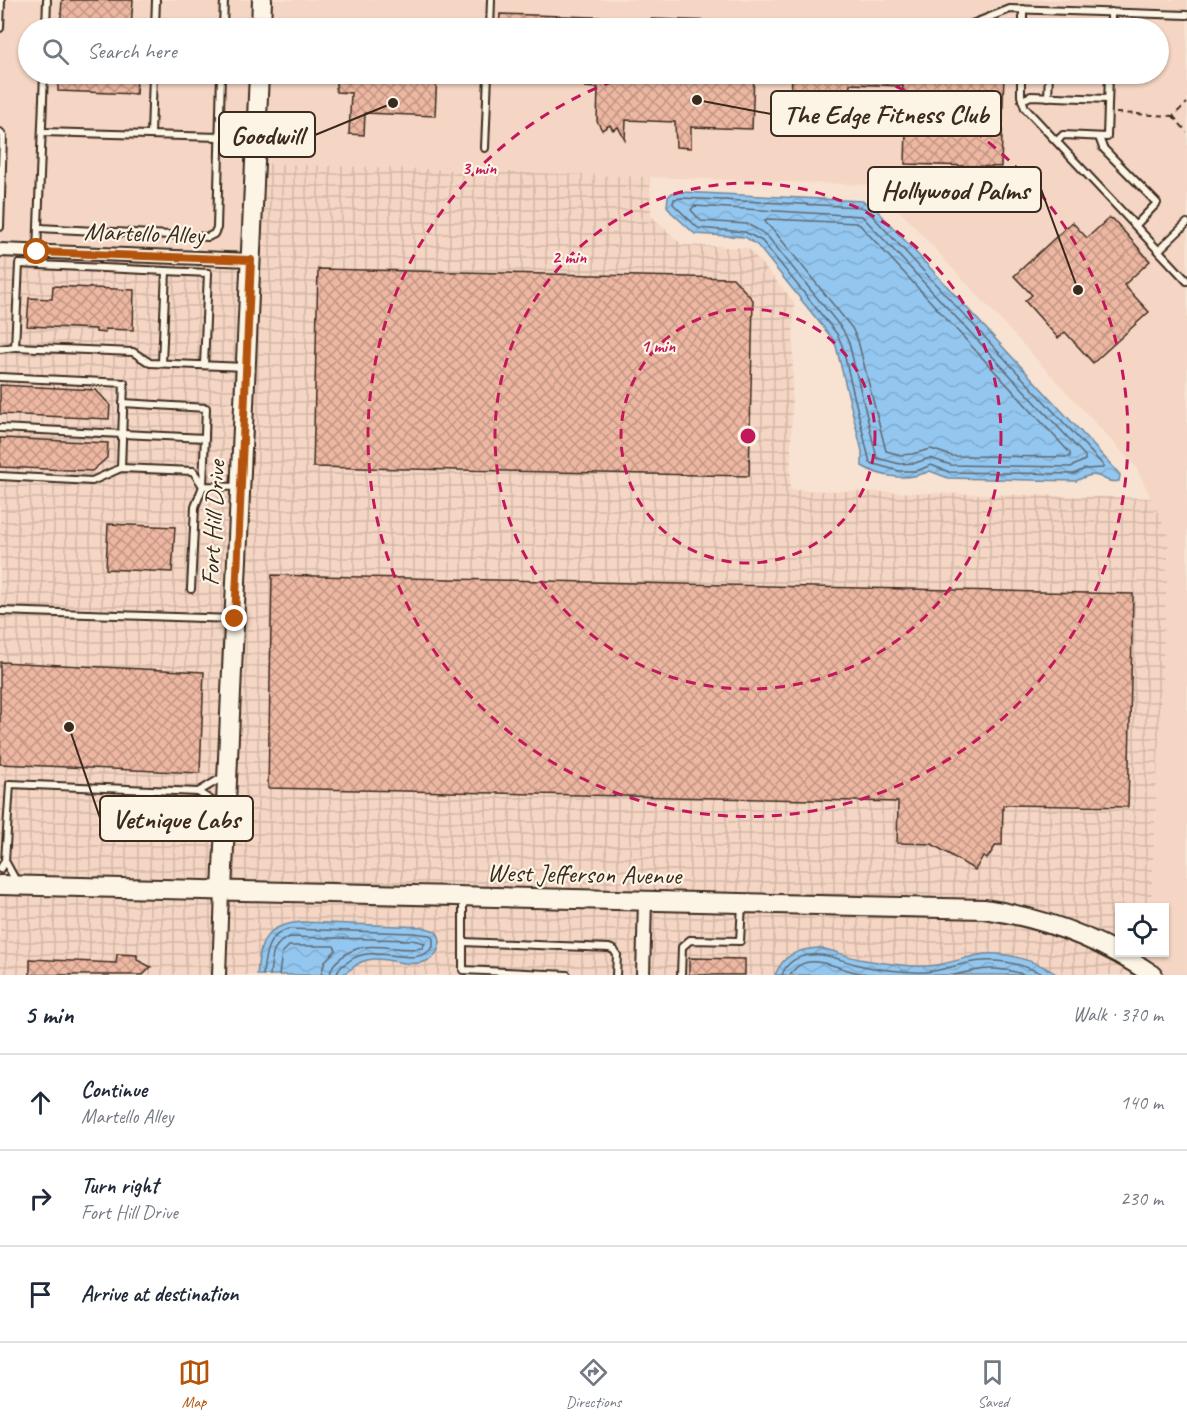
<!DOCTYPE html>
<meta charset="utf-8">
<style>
body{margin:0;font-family:Caveat,sans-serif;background:#f6f6f7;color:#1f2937}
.controls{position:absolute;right:18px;bottom:18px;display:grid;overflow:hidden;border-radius:0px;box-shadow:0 2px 4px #0004}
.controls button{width:54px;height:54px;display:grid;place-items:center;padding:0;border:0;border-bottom:2px solid #e0e1e3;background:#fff;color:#1f2937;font:30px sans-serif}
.stop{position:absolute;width:18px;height:18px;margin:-14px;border:4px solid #b45309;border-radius:50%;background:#fff}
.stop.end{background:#b45309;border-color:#fff;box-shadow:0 2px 6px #0008}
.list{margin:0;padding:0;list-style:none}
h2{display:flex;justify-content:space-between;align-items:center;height:78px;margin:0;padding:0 24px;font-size:26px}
h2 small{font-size:20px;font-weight:400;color:#747a83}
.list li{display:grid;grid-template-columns:39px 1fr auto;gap:18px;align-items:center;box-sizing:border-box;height:96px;padding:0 24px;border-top:2px solid #e0e1e3}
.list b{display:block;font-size:22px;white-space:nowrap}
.list p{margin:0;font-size:20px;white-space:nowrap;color:#747a83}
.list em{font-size:20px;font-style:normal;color:#747a83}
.icon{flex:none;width:33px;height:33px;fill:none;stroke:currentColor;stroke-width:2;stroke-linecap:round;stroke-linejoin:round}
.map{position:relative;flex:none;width:1187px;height:975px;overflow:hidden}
.search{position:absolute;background:#fff;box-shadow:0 2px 4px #0004;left:18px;right:18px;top:18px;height:66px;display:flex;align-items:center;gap:15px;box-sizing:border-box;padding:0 21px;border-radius:33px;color:#747a83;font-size:22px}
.sheet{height:366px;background:#fff}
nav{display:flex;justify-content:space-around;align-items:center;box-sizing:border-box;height:84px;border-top:2px solid #e0e1e3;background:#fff;font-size:16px;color:#747a83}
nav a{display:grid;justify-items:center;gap:3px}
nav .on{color:#b45309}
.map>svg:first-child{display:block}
.built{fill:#f5d5c3;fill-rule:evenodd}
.industrial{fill:url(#industrial-grid)}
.water{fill:url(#water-waves);stroke:#70889c;stroke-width:1.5}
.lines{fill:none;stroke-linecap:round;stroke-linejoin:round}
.shore{stroke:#5e6972;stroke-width:1.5}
.building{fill:url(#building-cross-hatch);stroke:#3b2a1e;stroke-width:1.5}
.lane-casing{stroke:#3b2a1e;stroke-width:10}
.street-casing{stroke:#3b2a1e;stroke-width:16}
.secondary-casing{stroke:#3b2a1e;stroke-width:22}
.path{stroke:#3b2a1e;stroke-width:2;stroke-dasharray:6 4.5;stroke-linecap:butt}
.lane{stroke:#fcf5e5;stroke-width:6}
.street{stroke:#fcf5e5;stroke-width:12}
.secondary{stroke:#fcf5e5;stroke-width:18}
.route{stroke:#b45309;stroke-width:8}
.ring{fill:none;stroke:#c2185b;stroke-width:3;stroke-dasharray:10 8}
.labels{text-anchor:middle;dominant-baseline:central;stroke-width:4.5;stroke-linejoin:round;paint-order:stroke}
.street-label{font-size:26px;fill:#3b2a1e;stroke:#fcf5e5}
.centre{fill:#c2185b;stroke:#fcf5e5;stroke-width:3}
.ring-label{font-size:18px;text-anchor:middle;font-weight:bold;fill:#c2185b;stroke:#fcf5e5;stroke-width:4.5;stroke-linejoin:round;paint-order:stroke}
.leader{fill:none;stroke:#3b2a1e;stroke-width:2}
.callout-dot{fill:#3b2a1e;stroke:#fcf5e5;stroke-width:2}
.callout{fill:#fcf5e5;stroke:#3b2a1e;stroke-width:2}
.callout-label{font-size:27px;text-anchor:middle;font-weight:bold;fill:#3b2a1e}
</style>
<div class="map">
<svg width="1187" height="975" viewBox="0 0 1187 975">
<defs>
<pattern id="industrial-grid" width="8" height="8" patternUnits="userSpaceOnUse" patternTransform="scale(1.5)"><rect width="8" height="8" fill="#f5d5c3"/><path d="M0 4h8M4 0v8" fill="none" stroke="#d3b7a7"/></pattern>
<pattern id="water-waves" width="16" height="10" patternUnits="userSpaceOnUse" patternTransform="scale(1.5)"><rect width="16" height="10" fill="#93c7f0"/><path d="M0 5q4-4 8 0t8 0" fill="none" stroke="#80abcd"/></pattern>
<pattern id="building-cross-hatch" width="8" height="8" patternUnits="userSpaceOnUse" patternTransform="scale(1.5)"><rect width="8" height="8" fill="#edb7a2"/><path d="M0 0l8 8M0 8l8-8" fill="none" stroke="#c19583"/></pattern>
</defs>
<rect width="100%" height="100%" fill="#f8e2d1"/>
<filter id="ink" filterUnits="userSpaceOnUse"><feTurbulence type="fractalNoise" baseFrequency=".0167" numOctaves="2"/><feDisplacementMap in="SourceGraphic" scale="12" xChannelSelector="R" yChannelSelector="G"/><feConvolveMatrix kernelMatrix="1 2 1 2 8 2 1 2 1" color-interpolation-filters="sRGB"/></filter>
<g filter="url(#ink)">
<!-- built -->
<path class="built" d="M0 0H1187V975H1166L1148 961 1149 953 1164 952V908L1151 907 1169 535 1136 467 876 185 258 163 254 252 0 242ZM28 28H1158V74H28Z"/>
<!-- industrial -->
<path class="industrial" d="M258 163 650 177 651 216 682 245 748 248 794 302 790 490 1151 498 1169 535 1151 907 1120 908V952L1149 953 1148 961 1167 975H0V242L254 252Z"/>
<!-- water -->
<g class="water">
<path d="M681 192 862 201 875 208 1115 469 1120 475 1119 481C1100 485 1103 466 1076 481L948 478 930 471C908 481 882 478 862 466V451L836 346 832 338 758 246 745 237 695 234 671 212 667 206 668 197 672 193Z"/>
<path d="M302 922 423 927C427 929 432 929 436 932 444 940 438 955 429 960 411 969 391 958 374 959 356 960 354 970 341 975 336 975 327 975 322 975 300 975 279 975 257 975 260 941 264 925 302 922Z"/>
<path d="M819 948C833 950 845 956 859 959 877 962 896 965 914 966 936 968 956 960 978 955 1002 950 1037 961 1058 975H775C783 955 798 949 819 948Z"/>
</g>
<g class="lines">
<!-- shore -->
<g class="shore">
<path d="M682 198 860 207 866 209 1103 465V468L1084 469 1074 474 949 472 931 465 917 471H899L870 463 842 345 837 334 762 241 745 232 698 228 673 204 674 199Z"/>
<path d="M694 206 862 216 1085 456V460L1071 467 951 465 930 458 915 463 900 464 877 458 849 343 843 330 768 237 760 231 747 224 701 221 691 210Z"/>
<path d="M768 219 856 223 860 225 1070 453V457L952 456 931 449 912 454 901 455 886 451 858 341 852 328 775 232 766 223 765 220Z"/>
<path d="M263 975C265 955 266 936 288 929L413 933 430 935 433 938V947C415 971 375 941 349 961 343 965 338 968 337 975"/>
<path d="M270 975C272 959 271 943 290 937L412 940 425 943 422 948C395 953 368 937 343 956 336 962 331 965 330 975"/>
<path d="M279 975 282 953 289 946H334L336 950 325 961 321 975"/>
<path d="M782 975C786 963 797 956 810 955 826 953 839 960 855 964 873 969 895 971 914 972 939 974 959 962 983 961 1004 959 1026 966 1045 975"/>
<path d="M790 975C805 950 834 967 855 972 863 974 871 974 879 975"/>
<path d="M954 975C980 969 999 965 1025 975"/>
</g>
</g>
<!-- building -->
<g class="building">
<path d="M62 0H133L131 28H60Z"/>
<path d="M500 14 624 18V20H630V28H499Z"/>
<path d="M650 19 717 21V28H650Z"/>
<path d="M58 74H137L136 94 58 91Z"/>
<path d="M352 74H437L435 116 365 113 364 135 349 134 351 93 336 92V81L351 82Z"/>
<path d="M585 74H754L752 129 691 127V148L676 147 675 122 626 120 625 140 618 127 613 130 610 125 602 130 597 121 598 88 585 87Z"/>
<path d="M792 74H1004L1001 167 905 164 907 95H902L903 86 850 84 849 100 791 98Z"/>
<path d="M1109 218 1113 219 1150 261 1124 285 1149 312 1093 363 1065 332 1058 338 1025 301 1032 295 1014 276 1072 222 1087 238Z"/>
<path d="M318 269 733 278 753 300 749 476 313 467Z"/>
<path d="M53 286 134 290 133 330 105 329V333L96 332V329L27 326 29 298 52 299Z"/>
<path d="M0 385 96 390 110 405 109 419 0 414Z"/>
<path d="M0 438 108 443 107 458 92 471 0 467Z"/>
<path d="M108 524 175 527 172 572 106 569Z"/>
<path d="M272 575 1133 594 1128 807 1003 805 1002 845H996L987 859 983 856 975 870 932 844 897 843 898 802 268 788Z"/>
<path d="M0 662 204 672 200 773 0 764Z"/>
<path d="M117 954 137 955V960L151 967 143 975H30V959L116 963Z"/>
<path d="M689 958 745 959V975H689Z"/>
</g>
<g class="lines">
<!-- lane casing -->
<g class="lane-casing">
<g id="lane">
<path d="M967 26 1010 9 1187 15"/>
<path d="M0 28 1 0"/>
<path d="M46 28 47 0"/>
<path d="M155 28 156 0"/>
<path d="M223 28 224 0"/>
<path d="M490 28 491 0"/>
<path d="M1023 28V9"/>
<path d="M1111 28V12"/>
<path d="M1021 74V96L1025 108 1187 281"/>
<path d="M1048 97 1049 74"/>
<path d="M1022 100 1031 96 1108 99"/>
<path d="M0 132 3 136 0 227"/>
<path d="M42 132 255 138"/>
<path d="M151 135 153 74"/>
<path d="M1099 137 1103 148 1157 203 1136 225"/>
<path d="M1057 141 1063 135 1107 137 1109 74"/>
<path d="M485 148 488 74"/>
<path d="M39 228 208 237 214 234 217 228 221 74"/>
<path d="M1159 250 1187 223"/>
<path d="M37 252 44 74"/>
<path d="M0 349 15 347"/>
<path d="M162 363 166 271"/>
<path d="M204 365 208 273 19 264 15 347 133 352 150 363 245 367"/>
<path d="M0 377 124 383 121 468"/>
<path d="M123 403 206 408 203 486 195 507 191 589"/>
<path d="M0 428 205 438"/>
<path d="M0 476 92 481 121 468 193 471 203 486 238 487"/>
<path d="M0 611 233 619"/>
<path d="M198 792 223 777"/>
<path d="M5 861 16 881"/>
<path d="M0 869 5 861 10 784 198 792 223 808"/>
<path d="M463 897V970L567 975"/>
<path d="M463 942 609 948 614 950 617 955 616 975"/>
<path d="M681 975 682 947 690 940 740 941 742 904"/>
</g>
</g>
<!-- street casing -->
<g class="street-casing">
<g id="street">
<path d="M0 250 251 260"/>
<path d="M219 975 222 891"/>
<path d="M643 975 645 901"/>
</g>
</g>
<!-- secondary casing -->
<g class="secondary-casing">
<g id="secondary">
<path d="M261 28 262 0"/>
<path d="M0 885 984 909C1046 918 1101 939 1153 975"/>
<path d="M222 891 259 74"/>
</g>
</g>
<!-- path -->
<g class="path">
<path d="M1116 113 1173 116 1187 103"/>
<path d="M1173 116 1187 132"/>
</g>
<!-- lane -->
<use href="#lane" class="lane"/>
<!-- street -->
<use href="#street" class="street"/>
<!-- secondary -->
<use href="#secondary" class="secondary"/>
</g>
</g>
<g class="lines" filter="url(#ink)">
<!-- route -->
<path class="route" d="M37 252 251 260 235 619"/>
</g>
<!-- distance rings -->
<g class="ring">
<circle cx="748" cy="436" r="127"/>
<circle cx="748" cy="436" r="253"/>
<path d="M862 74A380 380 0 1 1 634 74"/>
</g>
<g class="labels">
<!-- street labels -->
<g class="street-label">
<text transform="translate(144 233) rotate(2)">Martello Alley</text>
<text transform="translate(213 523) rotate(-87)">Fort Hill Drive</text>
<text transform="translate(584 874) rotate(1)">West Jefferson Avenue</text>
</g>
</g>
<circle cx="748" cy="436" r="9" class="centre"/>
<g class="ring-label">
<text x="479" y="174">3 min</text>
<text x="569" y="263">2 min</text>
<text x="658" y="352">1 min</text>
</g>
<!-- callouts -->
<path class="leader" d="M697 100L771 114M393 103L315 135M1078 290L1041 189M69 727L100 818"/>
<g class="callout-dot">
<circle cx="697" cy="100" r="6"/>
<circle cx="393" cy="103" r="6"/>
<circle cx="1078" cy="290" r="6"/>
<circle cx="69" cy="727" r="6"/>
</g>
<g class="callout">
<rect x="771" y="91" width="230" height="45" rx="6"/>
<rect x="219" y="112" width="96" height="45" rx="6"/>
<rect x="868" y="167" width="173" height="45" rx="6"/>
<rect x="100" y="796" width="153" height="45" rx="6"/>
</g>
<g class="callout-label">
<text x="886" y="123">The Edge Fitness Club</text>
<text x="267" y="144">Goodwill</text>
<text x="955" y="199">Hollywood Palms</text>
<text x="176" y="828">Vetnique Labs</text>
</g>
</svg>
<div class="controls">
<button><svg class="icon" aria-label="locate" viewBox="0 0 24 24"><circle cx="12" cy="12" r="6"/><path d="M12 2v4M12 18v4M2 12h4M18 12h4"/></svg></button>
</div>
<div class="stop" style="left:37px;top:252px"></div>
<div class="stop end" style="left:235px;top:619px"></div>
<div class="search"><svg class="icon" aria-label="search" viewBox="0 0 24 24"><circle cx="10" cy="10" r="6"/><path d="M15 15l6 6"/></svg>Search here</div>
</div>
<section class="sheet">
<h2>5 min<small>Walk · 370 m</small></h2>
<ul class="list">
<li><svg class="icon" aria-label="ahead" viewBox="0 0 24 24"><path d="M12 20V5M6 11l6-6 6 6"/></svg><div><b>Continue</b><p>Martello Alley</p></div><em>140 m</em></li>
<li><svg class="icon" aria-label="right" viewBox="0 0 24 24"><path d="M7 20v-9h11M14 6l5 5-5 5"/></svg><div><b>Turn right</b><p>Fort Hill Drive</p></div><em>230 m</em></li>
<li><svg class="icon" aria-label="arrive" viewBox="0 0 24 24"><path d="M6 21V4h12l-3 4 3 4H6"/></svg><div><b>Arrive at destination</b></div></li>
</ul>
</section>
<nav>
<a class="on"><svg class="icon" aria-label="map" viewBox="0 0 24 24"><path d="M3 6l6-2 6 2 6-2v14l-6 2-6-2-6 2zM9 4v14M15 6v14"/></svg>Map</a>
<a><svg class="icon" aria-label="directions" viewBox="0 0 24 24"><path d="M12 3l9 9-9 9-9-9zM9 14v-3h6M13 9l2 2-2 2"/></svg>Directions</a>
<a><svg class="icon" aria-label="saved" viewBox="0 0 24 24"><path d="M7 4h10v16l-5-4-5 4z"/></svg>Saved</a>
</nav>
